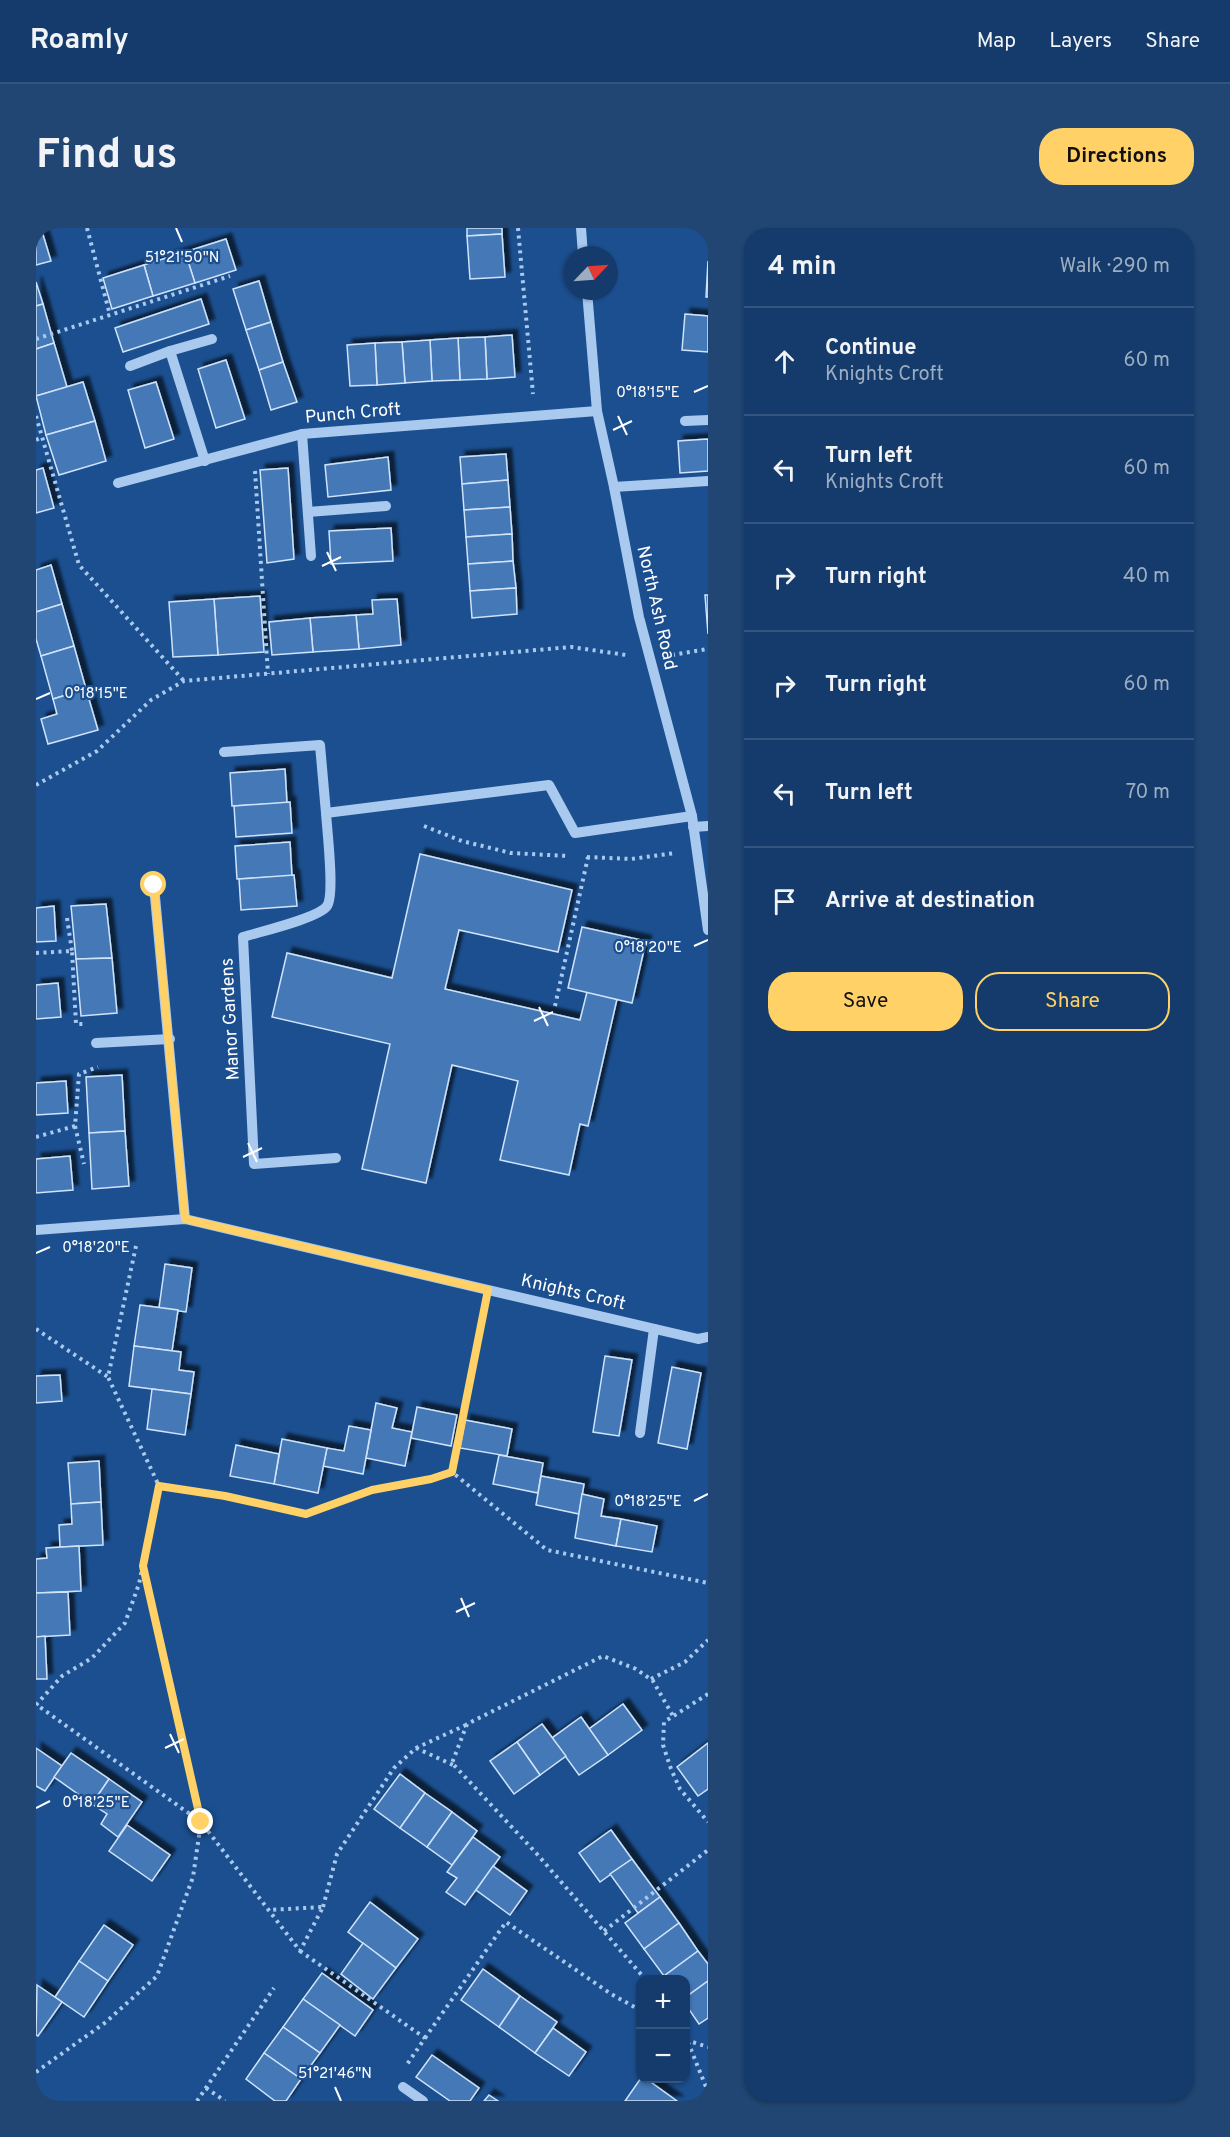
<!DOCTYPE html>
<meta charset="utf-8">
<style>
body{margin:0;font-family:Overpass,sans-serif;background:#214673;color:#f1f3f6}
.controls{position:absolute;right:18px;bottom:18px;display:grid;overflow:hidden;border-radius:12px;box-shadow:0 2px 4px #0004}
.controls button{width:54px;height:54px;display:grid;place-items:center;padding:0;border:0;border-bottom:2px solid #33557e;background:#143b6b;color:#f1f3f6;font:30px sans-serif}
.compass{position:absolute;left:528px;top:18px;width:54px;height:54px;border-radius:50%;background:#143b6b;box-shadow:0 2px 4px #0004;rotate:65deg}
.stop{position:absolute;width:18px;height:18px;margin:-14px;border:4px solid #ffd166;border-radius:50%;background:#fff}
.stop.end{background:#ffd166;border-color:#fff;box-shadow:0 2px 6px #0008}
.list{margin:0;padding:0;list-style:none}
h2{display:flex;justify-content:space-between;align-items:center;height:78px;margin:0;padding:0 24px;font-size:26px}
h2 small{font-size:20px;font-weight:400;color:#9dadc1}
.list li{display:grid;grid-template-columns:39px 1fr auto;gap:18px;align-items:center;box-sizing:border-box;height:108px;padding:0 24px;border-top:2px solid #33557e}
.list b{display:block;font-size:22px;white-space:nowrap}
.list p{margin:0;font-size:20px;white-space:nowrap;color:#9dadc1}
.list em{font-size:20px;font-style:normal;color:#9dadc1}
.actions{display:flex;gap:12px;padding:18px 24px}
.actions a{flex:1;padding:14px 0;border:2px solid #ffd166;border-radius:24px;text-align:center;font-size:21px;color:#ffd166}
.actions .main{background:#ffd166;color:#111}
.icon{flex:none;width:33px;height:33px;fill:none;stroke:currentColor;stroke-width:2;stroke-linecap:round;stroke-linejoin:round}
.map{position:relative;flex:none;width:672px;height:1873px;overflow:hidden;border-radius:24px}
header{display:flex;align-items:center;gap:36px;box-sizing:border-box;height:84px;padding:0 30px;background:#143b6b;border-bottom:2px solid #33557e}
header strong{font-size:28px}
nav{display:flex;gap:33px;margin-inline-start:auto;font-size:21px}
.intro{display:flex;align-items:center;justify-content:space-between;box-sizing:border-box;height:144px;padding:0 36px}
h1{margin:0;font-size:42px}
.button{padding:15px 27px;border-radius:24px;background:#ffd166;color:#111;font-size:21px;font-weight:700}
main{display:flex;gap:36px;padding:0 36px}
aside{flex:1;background:#143b6b;border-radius:24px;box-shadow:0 2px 4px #0004}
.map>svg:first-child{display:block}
.building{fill:#4478b7;stroke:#cfe3fa;stroke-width:1.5;filter:url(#shadow)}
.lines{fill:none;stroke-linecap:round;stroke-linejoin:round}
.path{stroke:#a9c9ee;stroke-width:4;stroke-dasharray:3 4.5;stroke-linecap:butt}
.minor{stroke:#a9c9ee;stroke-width:10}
.route{stroke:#ffd166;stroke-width:8}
.ticks{fill:none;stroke:#fff;stroke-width:2}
.labels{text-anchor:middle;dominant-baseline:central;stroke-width:4.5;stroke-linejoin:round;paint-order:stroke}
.street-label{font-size:18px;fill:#fff;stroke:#1b4f8f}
.ticks-label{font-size:15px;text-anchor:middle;fill:#fff;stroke:#1b4f8f;stroke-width:4.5;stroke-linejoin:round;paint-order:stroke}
</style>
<header>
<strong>Roamly</strong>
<nav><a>Map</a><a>Layers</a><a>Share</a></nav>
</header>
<div class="intro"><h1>Find us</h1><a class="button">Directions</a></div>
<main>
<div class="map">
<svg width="672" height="1873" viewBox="0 0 672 1873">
<defs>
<filter id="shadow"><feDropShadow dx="5.5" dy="-5.5" stdDeviation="1.5" flood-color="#0009"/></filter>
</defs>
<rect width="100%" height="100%" fill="#1b4f8f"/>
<!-- building -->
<g class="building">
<path d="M0 0H5L15 33 0 37Z"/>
<path d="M431 0H466V6L431 8Z"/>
<path d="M466 6 469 49 434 51 431 8Z"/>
<path d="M190 11 200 42 159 55 149 24Z"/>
<path d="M149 24 159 55 117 68 108 37Z"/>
<path d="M672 33V69H670Z"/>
<path d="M108 37 117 68 76 81 67 50Z"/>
<path d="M223 53 235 94 210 102 197 61Z"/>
<path d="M0 54 7 76 0 78Z"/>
<path d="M165 71 173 96 87 124 79 100Z"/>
<path d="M7 76 18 115 0 121V78Z"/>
<path d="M649 86 672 88V124L646 122Z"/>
<path d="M235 94 247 134 223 142 210 102Z"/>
<path d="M476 107 479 149 451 151 449 109Z"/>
<path d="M449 109 451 151 424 152 422 110Z"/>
<path d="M422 110 424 152 396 153 394 112Z"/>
<path d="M394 112 396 153 369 155 366 114Z"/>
<path d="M366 114 369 155 341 157 339 115Z"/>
<path d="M18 115 31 159 0 168V121Z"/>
<path d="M339 115 341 157 314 158 311 117Z"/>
<path d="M190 132 209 191 180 200 162 141Z"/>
<path d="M247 134 261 174 235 182 223 142Z"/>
<path d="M47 154 59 193 10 207 0 168Z"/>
<path d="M120 154 138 211 109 220 92 162Z"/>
<path d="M59 193 70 233 23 247 10 207Z"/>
<path d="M672 211V243L644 245 642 213Z"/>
<path d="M470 226 472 252 426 256 424 229Z"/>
<path d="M352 229 355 262 292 269 289 237Z"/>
<path d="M7 240 18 280 0 285V242Z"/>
<path d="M252 240 258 331 231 335 224 242Z"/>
<path d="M472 252 474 279 428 282 426 256Z"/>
<path d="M474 279 476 306 430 309 428 282Z"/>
<path d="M355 300 357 333 295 336 293 303Z"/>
<path d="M476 306 477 333 432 336 430 309Z"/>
<path d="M477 333 480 360 434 363 432 336Z"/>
<path d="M15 337 26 376 0 384V342Z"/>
<path d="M480 360 481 386 436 390 434 363Z"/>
<path d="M669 367H672V406Z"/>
<path d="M224 368 228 424 182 427 178 371Z"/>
<path d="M178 371 182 427 137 429 133 374Z"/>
<path d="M361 371 365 417 323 421 320 387 337 386 336 372Z"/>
<path d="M26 376 38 418 5 428 0 411V384Z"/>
<path d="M320 387 323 421 277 424 274 390Z"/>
<path d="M274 390 277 424 236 427 233 394Z"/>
<path d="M38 418 50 461 17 471 5 428Z"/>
<path d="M50 461 62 502 12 516 5 491 21 486 17 471Z"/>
<path d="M249 541 251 575 196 578 194 545Z"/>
<path d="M254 574 256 605 200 609 198 578Z"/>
<path d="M254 614 256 648 201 651 199 618Z"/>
<path d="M384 626 536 662 522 724 423 702 409 761 544 792 551 764 581 771 552 898 544 896 533 947 464 932 482 853 416 837 390 955 326 941 354 816 236 789 251 725 356 750Z"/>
<path d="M258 647 261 678 205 682 203 651Z"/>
<path d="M70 676 76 730 40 731 35 678Z"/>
<path d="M18 678 20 713 0 714V680Z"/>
<path d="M546 699 610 713 596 775 532 760Z"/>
<path d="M76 730 81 785 45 788 40 731Z"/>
<path d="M22 755 25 789 0 791V757Z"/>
<path d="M86 847 89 903 53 905 50 849Z"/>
<path d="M30 853 32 885 0 887V855Z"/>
<path d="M89 903 93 958 56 961 53 905Z"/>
<path d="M34 928 37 962 0 965V931Z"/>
<path d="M129 1036 156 1040 150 1084 123 1080Z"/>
<path d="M104 1077 142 1082 136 1123 98 1118Z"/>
<path d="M98 1118 145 1124 143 1142 158 1144 155 1166 93 1158Z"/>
<path d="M569 1128 596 1132 583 1208 557 1204Z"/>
<path d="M636 1139 665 1145 651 1221 622 1215Z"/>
<path d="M24 1147 26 1173 0 1175V1148Z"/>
<path d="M116 1161 155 1166 149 1207 111 1201Z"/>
<path d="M340 1175 361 1180 356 1200 376 1204 369 1238 330 1230Z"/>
<path d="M381 1179 421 1187 415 1218 375 1210Z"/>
<path d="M429 1192 476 1201 471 1228 424 1220Z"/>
<path d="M313 1198 335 1202 327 1246 287 1238 291 1220 308 1223Z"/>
<path d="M246 1211 291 1220 282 1265 238 1256Z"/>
<path d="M200 1217 243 1226 238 1256 194 1248Z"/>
<path d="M463 1227 507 1235 502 1265 457 1256Z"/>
<path d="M63 1233 65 1274 35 1276 32 1235Z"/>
<path d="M505 1248 548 1256 543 1286 500 1277Z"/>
<path d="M546 1266 568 1271 565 1288 585 1291 580 1318 539 1310Z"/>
<path d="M65 1274 67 1317 24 1319 23 1297 36 1296 35 1276Z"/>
<path d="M585 1291 621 1298 616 1324 580 1318Z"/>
<path d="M43 1318 45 1363 0 1365V1331L11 1330 10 1320Z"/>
<path d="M32 1364 34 1407 0 1409V1365Z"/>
<path d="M9 1408 11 1451H0V1409Z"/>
<path d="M587 1476 606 1502 572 1527 553 1501Z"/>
<path d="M545 1489 572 1527 543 1547 516 1510Z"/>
<path d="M506 1496 530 1528 504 1547 481 1514Z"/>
<path d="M481 1514 504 1547 478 1566 454 1533Z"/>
<path d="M672 1515V1561L662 1568 641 1539Z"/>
<path d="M0 1520 26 1538 9 1563 0 1558Z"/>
<path d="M35 1525 73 1551 56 1576 18 1549Z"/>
<path d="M364 1546 389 1565 364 1600 338 1581Z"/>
<path d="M73 1551 106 1574 82 1609 65 1596 71 1586 56 1576Z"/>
<path d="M389 1565 416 1584 391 1619 364 1600Z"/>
<path d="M416 1584 441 1603 416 1637 391 1619Z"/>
<path d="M91 1597 134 1627 116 1653 73 1623Z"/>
<path d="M575 1602 596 1631 564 1654 543 1625Z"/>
<path d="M437 1609 464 1629 429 1677 410 1664 421 1650 411 1644Z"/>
<path d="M596 1631 624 1669 602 1685 574 1646Z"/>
<path d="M457 1638 491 1663 474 1687 440 1662Z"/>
<path d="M624 1669 643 1695 608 1721 589 1695Z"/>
<path d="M334 1674 382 1711 360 1740 312 1704Z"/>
<path d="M643 1695 662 1723 628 1748 608 1721Z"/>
<path d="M68 1697 97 1717 72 1753 43 1733Z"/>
<path d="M327 1715 360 1740 337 1771 305 1746Z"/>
<path d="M662 1723 672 1736V1753L650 1769V1752H631L628 1748Z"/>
<path d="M43 1733 72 1753 48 1789 19 1769Z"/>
<path d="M447 1741 484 1768 463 1799 425 1772Z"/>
<path d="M286 1745 337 1782 319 1808 267 1771Z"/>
<path d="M672 1753V1790L663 1796 650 1777V1769Z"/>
<path d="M1 1757 26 1774 2 1808 0 1807Z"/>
<path d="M484 1768 521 1794 499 1825 463 1799Z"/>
<path d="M267 1771 304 1797 284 1825 247 1799Z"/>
<path d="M247 1799 284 1825 265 1851 228 1825Z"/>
<path d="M517 1800 550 1824 533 1848 499 1825Z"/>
<path d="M228 1825 265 1851 250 1873H239L210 1851Z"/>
<path d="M396 1827 443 1860 434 1873H414L380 1849Z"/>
<path d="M605 1850H609L641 1873H589Z"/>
<path d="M453 1867 462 1873H448Z"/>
</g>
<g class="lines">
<!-- path -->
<g class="path">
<path d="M51 0 74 87"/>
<path d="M482 0 497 166"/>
<path d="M0 111 194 48"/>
<path d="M0 188 43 337 148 453"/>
<path d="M0 212 6 209"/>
<path d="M219 243 232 446"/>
<path d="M636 427 672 421"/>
<path d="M0 557 61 523 115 472 148 453 535 419 590 427"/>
<path d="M388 598 426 613 475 625 532 628"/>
<path d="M551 629 595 631 639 625"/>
<path d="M31 690 36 723"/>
<path d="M0 725 36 723 40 796H47"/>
<path d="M519 778 552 629"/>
<path d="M39 898 48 936"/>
<path d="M0 909 39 898 43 846 62 839"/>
<path d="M100 1018 72 1149 123 1258"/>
<path d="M0 1101 72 1149"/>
<path d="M416 1244 448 1082"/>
<path d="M108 1342 165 1594 264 1723 287 1679 233 1682"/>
<path d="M615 1451 649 1434 672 1412"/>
<path d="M672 1466 628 1494 627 1517 635 1541 644 1561 672 1594"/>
<path d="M0 1477 26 1448 56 1430 89 1395 103 1356 123 1258 189 1268 270 1286 336 1262 395 1251 416 1244 511 1322 672 1355"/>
<path d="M380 1520 417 1537"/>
<path d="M287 1679 301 1626 358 1540 380 1520 430 1497"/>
<path d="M568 1703 672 1622"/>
<path d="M264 1723 389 1810 370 1838"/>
<path d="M610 1752 501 1626 416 1535 431 1496 567 1428 600 1441 617 1453 637 1488"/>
<path d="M389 1810 470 1694 575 1766 604 1782"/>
<path d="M650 1812 672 1819"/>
<path d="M652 1814 672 1864 669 1873"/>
<path d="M0 1844 70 1794 121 1748 157 1649 165 1594 1 1477"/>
<path d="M170 1860 189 1873"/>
<path d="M161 1873 238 1760"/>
</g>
<!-- minor -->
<g class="minor">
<path d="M545 0 547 27"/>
<path d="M551 63 561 183 578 259 603 389 656 588 672 702"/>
<path d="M134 123 169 233"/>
<path d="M94 138 134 123 176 111"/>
<path d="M649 193 672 192"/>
<path d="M266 206 275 328"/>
<path d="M82 255 266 206 561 183"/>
<path d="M578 259 672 253"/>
<path d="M272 284 350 278"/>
<path d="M188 524 284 517 290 585"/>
<path d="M657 599 672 598"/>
<path d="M118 658 149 991"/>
<path d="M60 815 134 811"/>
<path d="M300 930 218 936 207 709C223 704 283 690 291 678 299 667 291 602 290 585L513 557 539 605 656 588"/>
<path d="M0 1002 149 991 662 1111 672 1109"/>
<path d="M604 1205 618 1101"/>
<path d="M367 1859 387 1873"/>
</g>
</g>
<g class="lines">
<!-- route -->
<path class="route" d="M118 657 149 991 452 1062 416 1244 395 1251 336 1262 270 1286 189 1268 123 1258 107 1338 165 1594"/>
</g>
<!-- ticks -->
<path class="ticks" d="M140 0 146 14M658 164 672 158M582 188 591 207M577 202 596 193M291 324 300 343M286 338 305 329M0 471 14 465M658 718 672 712M503 779 512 798M498 793 517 784M212 915 221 934M207 929 226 920M0 1025 14 1019M658 1273 672 1266M425 1370 433 1389M420 1384 439 1375M134 1506 143 1525M129 1520 148 1511M0 1580 14 1573M299 1859 305 1873"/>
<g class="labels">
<!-- street labels -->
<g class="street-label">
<text transform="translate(317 186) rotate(-5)">Punch Croft</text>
<text transform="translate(620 380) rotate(77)">North Ash Road</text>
<text transform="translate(195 791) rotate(-93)">Manor Gardens</text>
<text transform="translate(537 1065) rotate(13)">Knights Croft</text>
</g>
</g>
<g class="ticks-label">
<text x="146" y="34">51°21'50"N</text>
<text x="612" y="169">0°18'15"E</text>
<text x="60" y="470">0°18'15"E</text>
<text x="612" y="724">0°18'20"E</text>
<text x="60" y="1024">0°18'20"E</text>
<text x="612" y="1278">0°18'25"E</text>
<text x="60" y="1579">0°18'25"E</text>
<text x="299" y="1850">51°21'46"N</text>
</g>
</svg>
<div class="controls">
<button>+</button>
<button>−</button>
</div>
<svg class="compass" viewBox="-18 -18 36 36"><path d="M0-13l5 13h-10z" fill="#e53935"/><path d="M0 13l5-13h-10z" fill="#9dadc1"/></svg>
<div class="stop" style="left:118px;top:657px"></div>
<div class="stop end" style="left:165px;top:1594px"></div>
</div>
<aside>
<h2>4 min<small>Walk · 290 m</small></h2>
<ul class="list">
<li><svg class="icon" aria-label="ahead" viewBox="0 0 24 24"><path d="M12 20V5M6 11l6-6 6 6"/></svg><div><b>Continue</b><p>Knights Croft</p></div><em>60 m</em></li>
<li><svg class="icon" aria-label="left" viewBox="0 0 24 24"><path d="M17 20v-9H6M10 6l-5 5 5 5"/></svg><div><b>Turn left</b><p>Knights Croft</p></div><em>60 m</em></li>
<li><svg class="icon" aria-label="right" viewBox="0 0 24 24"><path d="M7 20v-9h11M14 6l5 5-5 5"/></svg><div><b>Turn right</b></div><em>40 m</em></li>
<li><svg class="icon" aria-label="right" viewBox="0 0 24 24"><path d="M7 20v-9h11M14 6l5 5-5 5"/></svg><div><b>Turn right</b></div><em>60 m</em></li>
<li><svg class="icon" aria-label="left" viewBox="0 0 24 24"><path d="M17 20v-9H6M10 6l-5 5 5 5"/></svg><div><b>Turn left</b></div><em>70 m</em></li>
<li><svg class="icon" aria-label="arrive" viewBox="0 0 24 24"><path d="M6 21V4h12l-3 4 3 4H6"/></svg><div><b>Arrive at destination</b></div></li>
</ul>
<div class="actions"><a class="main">Save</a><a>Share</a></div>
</aside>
</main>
